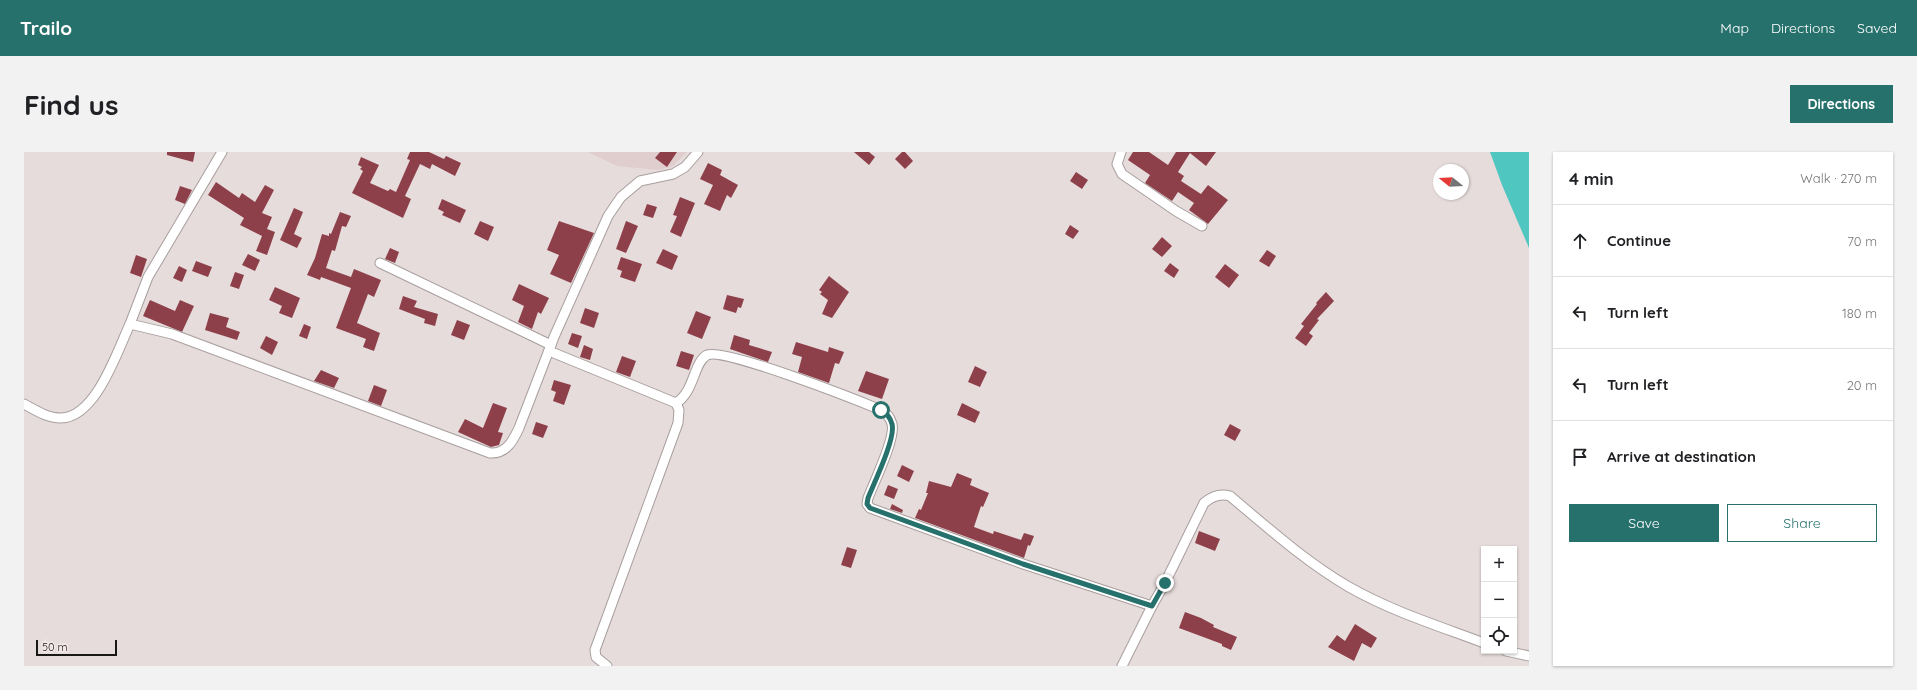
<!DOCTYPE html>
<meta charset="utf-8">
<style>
body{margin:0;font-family:Quicksand,sans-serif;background:#f2f2f2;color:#202124}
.controls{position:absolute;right:12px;bottom:12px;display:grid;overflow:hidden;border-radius:0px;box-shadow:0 1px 3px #0004}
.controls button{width:36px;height:36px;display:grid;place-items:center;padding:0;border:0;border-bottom:1px solid #e0e0e0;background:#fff;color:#202124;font:20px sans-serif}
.compass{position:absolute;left:1409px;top:12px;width:36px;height:36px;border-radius:50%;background:#fff;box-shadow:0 1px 3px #0004;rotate:288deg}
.scale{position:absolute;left:12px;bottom:10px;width:81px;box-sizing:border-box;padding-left:4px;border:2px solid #1a1717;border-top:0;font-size:11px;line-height:14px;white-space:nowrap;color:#1a1717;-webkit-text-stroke:3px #f4e9e9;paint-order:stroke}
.stop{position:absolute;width:12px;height:12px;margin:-9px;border:3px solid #27716d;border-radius:50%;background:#fff}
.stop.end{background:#27716d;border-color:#fff;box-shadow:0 1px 4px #0008}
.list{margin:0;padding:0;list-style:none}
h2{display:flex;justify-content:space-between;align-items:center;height:52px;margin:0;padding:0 16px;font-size:17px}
h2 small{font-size:13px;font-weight:400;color:#757577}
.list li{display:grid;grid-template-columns:26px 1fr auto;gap:12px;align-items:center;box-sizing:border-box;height:72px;padding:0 16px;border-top:1px solid #e0e0e0}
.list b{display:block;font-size:15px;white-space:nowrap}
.list em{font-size:13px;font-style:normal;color:#757577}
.actions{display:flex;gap:8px;padding:12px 16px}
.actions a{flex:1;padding:9px 0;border:1px solid #27716d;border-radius:0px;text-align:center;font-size:14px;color:#27716d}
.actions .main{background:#27716d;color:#fff}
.icon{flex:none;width:22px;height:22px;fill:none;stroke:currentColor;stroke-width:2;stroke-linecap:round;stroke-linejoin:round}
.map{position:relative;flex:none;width:1505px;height:514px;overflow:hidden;border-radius:0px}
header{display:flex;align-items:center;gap:24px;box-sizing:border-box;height:56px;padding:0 20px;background:#27716d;color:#fff}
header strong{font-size:19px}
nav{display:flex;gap:22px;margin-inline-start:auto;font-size:14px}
.intro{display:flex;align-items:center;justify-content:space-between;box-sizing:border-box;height:96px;padding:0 24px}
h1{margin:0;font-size:28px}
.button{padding:10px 18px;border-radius:0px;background:#27716d;color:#fff;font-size:14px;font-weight:700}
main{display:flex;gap:24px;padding:0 24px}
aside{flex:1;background:#fff;border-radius:0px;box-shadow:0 1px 3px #0004}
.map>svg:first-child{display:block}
.built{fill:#e0cdcd}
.water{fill:#4fc6c0}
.building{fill:#8e404a}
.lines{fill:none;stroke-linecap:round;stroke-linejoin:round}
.street-casing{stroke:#a89e9e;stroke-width:11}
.street{stroke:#fff;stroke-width:9}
.route{stroke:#27716d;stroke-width:5}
</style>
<header>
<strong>Trailo</strong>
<nav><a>Map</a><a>Directions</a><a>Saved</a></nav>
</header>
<div class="intro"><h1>Find us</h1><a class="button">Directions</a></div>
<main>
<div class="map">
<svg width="1505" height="514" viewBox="0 0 1505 514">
<rect width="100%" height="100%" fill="#e7dcdc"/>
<!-- built -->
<path class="built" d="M564 0H663L649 14 634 18 593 14Z"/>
<!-- water -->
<path class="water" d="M1466 0H1505V96L1478 33Z"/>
<!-- building -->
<g class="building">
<path d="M143 0H171L169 10 143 3Z"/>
<path d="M386 0H405L420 7 422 4 437 11 431 24 408 12 406 17 396 12 381 44 387 47 379 66 328 41 339 19 336 17 338 15 334 13 337 5 355 13 346 31 364 39 366 37 372 40 386 8 383 7Z"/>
<path d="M636 0H653L643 15 631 6Z"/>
<path d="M830 0H845L851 5 845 13Z"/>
<path d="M878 0H881L889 9 881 17 871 7Z"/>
<path d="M1109 0H1125L1144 13 1152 0H1192L1182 14 1166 1 1154 20 1160 24 1157 29 1177 42 1184 33 1204 48 1184 72 1165 58 1170 51 1154 40 1148 49 1121 31 1126 23 1104 8Z"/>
<path d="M684 11 698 18 696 23 714 33 707 46 703 43 696 59 680 52 689 33 676 27Z"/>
<path d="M1052 20 1064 28 1058 37 1046 29Z"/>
<path d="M192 30 215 46 218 41 231 50 241 33 250 38 238 61 248 65 243 77 251 80 243 103 232 99 238 84 216 73 220 66 184 43Z"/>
<path d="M156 34 168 38 161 52 151 48Z"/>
<path d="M656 45 671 51 657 85 646 80 653 64 649 63Z"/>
<path d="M418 47 442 58 436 71 418 63 420 60 414 57Z"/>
<path d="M623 52 633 55 629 66 619 63Z"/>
<path d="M270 56 279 60 270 82 278 86 273 96 256 88Z"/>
<path d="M316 60 327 64 322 75 318 74 311 99 308 98 302 116 327 125 330 117 357 128 350 145 344 142 333 171 356 181 350 199 339 195 342 187 312 176 327 136 297 125 296 128 283 123 291 106 298 82 305 84V81L307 82Z"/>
<path d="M456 69 470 75 464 89 450 82Z"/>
<path d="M535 69 570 81 547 131 526 122 535 103 523 98Z"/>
<path d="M602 69 614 74 602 101 592 97Z"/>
<path d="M1046 73 1055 79 1049 87 1041 82Z"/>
<path d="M1138 85 1148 94 1138 105 1128 97Z"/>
<path d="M366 96 375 100 371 111 361 107Z"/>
<path d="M639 97 654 104 648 118 632 111Z"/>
<path d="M1243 98 1252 104 1245 115 1235 109Z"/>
<path d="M224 102 236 108 231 119 218 113Z"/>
<path d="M112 103 123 107 117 125 106 121Z"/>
<path d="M597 105 618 112 611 130 596 125 598 119 593 117Z"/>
<path d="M172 109 188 115 184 125 168 119Z"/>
<path d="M1146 111 1155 118 1150 126 1140 119Z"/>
<path d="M1201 112 1215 123 1205 136 1191 125Z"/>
<path d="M155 114 163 118 158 130 149 126Z"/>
<path d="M211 120 220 123 215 137 206 134Z"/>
<path d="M805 124 825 140 808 166 798 162 804 148 796 142 798 140 795 138Z"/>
<path d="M495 132 525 146 517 162 514 160 508 177 494 170 500 154 488 148Z"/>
<path d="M251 135 276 146 268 166 255 161 258 154 245 148Z"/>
<path d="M1302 140 1310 149 1293 167 1295 168 1285 181 1289 184 1282 194 1271 186 1280 174 1277 172 1293 152 1292 151Z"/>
<path d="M703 143 720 147 717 156 714 155 712 161 699 157Z"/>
<path d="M379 144 393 149 390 155 414 162 411 174 400 171 401 167 375 157Z"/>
<path d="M126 148 151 159 156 148 170 154 158 180 119 164Z"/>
<path d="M561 156 575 161 570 176 556 171Z"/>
<path d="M672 159 687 165 678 187 663 181Z"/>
<path d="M186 161 205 166 202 175 216 180 213 188 181 178Z"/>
<path d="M433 168 446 173 440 188 427 183Z"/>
<path d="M280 172 287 175 283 187 275 184Z"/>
<path d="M548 181 558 184 554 196 544 192Z"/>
<path d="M710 183 726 188 725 193 748 200 744 210 706 197Z"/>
<path d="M242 184 254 190 248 203 236 196Z"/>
<path d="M772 190 804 200 805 195 820 200 815 212 811 211 805 231 774 220 778 205 768 202Z"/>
<path d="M560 193 569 197 566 208 556 205Z"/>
<path d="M657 199 670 203 665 218 652 214Z"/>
<path d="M598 204 612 209 606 225 592 220Z"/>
<path d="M951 214 963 220 956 235 944 230Z"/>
<path d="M297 218 315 226 310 236 290 229Z"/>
<path d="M842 219 865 227 858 247 834 239Z"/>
<path d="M530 228 547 233 540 253 529 249 532 240 527 238Z"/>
<path d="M350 233 363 238 357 254 344 249Z"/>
<path d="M469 251 483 256 474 280 479 281 475 293 467 295 434 280 441 267 459 276Z"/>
<path d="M938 251 956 260 951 271 933 263Z"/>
<path d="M512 270 524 274 519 286 508 282Z"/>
<path d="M1206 272 1217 278 1211 289 1200 283Z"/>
<path d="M878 313 890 319 885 330 873 324Z"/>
<path d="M933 321 948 327 946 333 965 341 959 355 957 354 950 375 969 382 970 379 997 388 1000 381 1010 384 1006 394 1004 393 1000 406 891 366 895 357 897 358 904 341H902L905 329 927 335Z"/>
<path d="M864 333 874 337 870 347 860 343Z"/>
<path d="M868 352 879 358 878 361 866 357Z"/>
<path d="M1175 379 1196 387 1191 399 1171 391Z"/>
<path d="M823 395 833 398 827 416 817 413Z"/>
<path d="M1161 460 1177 466 1190 473 1189 475 1213 485 1207 498 1198 494V492L1155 476Z"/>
<path d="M1331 472 1353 486 1347 496 1338 491 1330 509 1304 495 1313 483 1321 489Z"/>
</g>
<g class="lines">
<!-- street casing -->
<g class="street-casing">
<g id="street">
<path d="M1097 0 1093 12 1098 22 1152 59 1178 74"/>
<path d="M356 111 527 193"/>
<path d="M106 172 124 125 198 0"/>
<path d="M525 199 652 251C671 239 669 211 683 203 699 195 833 248 857 258 863 261 866 265 868 272 872 286 850 330 844 346L843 352 846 356 999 412 1128 454 1141 431 1180 351C1188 344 1196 341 1206 344 1244 376 1282 410 1325 435 1367 459 1415 474 1460 491"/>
<path d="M0 252C11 258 23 266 37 266 72 265 93 200 106 172L148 182 466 301C482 302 489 289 495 276L530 185 584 64 597 45 616 29 649 22 661 15 674 0"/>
<path d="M1482 499 1505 504"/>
<path d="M583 514 572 505 571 498 654 271 655 258 652 251"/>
<path d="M1098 514 1128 454"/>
</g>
</g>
<!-- street -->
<use href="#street" class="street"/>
</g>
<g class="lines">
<!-- route -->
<path class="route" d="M857 258C863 261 866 265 868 272 872 286 850 331 844 346L843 352 846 356 999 412 1128 454 1141 431"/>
</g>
</svg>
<div class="controls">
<button>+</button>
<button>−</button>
<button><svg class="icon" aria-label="locate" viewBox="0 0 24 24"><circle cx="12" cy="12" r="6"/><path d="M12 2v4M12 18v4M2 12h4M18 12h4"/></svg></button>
</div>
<svg class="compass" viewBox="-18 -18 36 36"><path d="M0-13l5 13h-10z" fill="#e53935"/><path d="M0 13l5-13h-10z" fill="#757577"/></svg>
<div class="scale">50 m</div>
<div class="stop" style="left:857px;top:258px"></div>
<div class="stop end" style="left:1141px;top:431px"></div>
</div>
<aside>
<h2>4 min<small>Walk · 270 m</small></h2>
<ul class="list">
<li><svg class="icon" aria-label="ahead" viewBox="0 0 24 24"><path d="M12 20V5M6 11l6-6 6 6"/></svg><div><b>Continue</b></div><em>70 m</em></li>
<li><svg class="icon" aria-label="left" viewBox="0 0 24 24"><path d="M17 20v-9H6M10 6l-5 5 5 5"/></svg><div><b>Turn left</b></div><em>180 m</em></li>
<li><svg class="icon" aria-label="left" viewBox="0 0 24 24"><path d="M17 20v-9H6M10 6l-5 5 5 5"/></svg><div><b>Turn left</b></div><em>20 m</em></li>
<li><svg class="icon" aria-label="arrive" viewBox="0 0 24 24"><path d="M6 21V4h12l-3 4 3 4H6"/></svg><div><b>Arrive at destination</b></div></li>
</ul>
<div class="actions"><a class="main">Save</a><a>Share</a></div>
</aside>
</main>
